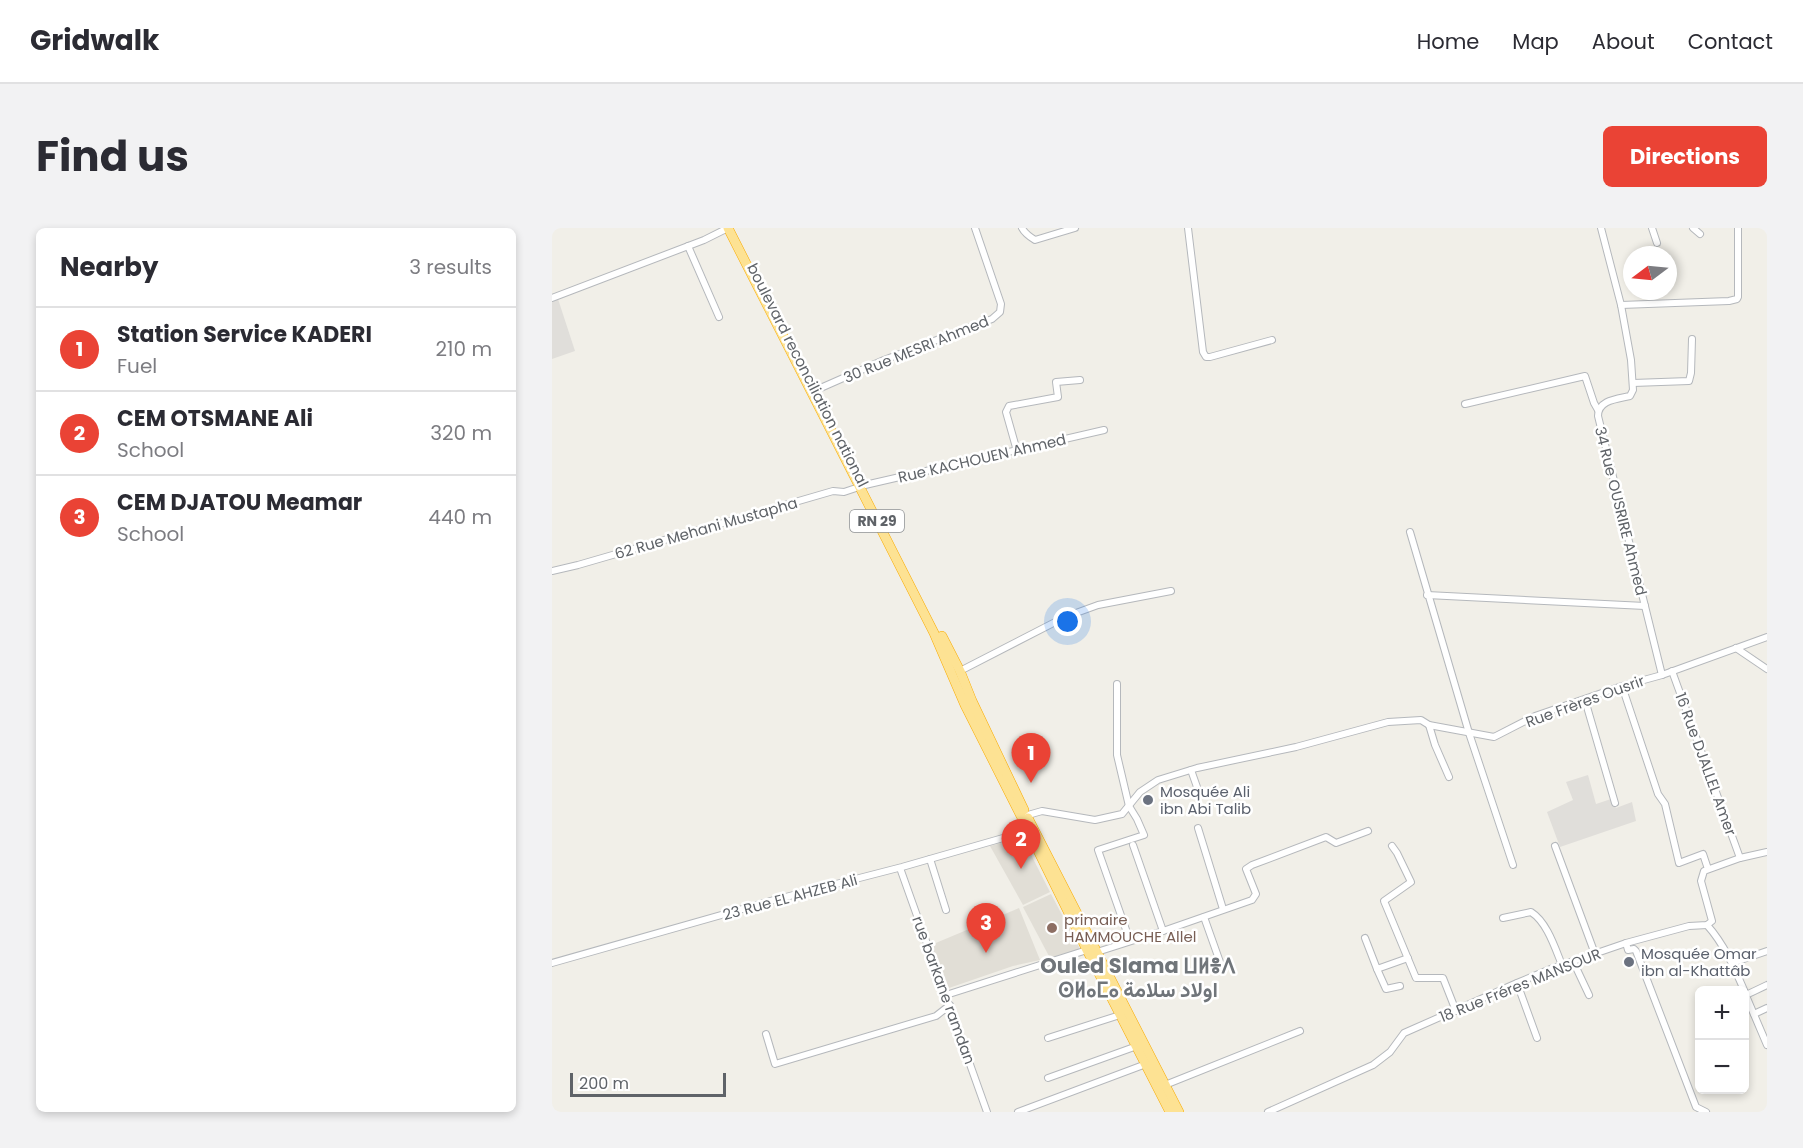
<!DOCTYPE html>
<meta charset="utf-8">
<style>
body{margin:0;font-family:Poppins,Vazirmatn,"Noto Sans Tifinagh",sans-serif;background:#f2f2f3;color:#2b2b33}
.controls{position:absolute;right:18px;bottom:18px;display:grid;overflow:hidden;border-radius:9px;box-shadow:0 3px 9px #0003}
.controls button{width:54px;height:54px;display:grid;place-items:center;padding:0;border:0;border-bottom:2px solid #e1e1e2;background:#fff;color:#2b2b33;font:30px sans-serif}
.compass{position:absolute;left:1071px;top:18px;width:54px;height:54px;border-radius:50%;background:#fff;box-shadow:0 3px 9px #0003;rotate:254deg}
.scale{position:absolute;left:18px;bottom:15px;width:156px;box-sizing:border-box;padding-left:6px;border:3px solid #5f6368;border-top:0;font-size:16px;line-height:21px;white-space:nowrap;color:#5f6368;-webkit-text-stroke:4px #fff;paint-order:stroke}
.you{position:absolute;left:516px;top:394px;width:21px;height:21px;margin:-15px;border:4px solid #fff;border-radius:50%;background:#1a73e8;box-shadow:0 0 0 9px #1a73e833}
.badge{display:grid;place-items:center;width:39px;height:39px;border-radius:50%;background:#ea4335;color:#fff;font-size:20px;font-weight:700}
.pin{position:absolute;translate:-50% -50px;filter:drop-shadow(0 2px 3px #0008)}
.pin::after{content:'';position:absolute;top:32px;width:21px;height:18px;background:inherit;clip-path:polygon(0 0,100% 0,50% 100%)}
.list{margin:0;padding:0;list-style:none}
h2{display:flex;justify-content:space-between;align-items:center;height:78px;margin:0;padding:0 24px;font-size:26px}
h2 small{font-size:20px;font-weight:400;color:#7c7c81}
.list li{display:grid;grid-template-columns:39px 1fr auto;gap:18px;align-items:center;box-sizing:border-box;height:84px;padding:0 24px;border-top:2px solid #e1e1e2}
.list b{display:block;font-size:22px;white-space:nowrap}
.list p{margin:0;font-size:20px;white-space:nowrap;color:#7c7c81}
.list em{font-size:20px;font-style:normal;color:#7c7c81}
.map{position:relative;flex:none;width:1215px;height:884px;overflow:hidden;border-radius:9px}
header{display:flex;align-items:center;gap:36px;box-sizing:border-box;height:84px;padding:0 30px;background:#fff;border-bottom:2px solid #e1e1e2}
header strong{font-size:28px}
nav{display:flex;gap:33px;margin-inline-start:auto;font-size:21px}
.intro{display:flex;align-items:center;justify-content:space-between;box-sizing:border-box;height:144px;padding:0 36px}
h1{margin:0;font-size:42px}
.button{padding:15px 27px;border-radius:9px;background:#ea4335;color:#fff;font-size:21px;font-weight:700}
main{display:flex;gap:36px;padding:0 36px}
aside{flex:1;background:#fff;border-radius:9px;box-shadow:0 3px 9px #0003}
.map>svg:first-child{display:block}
.industrial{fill:#e0deda}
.education{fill:#e1ded6}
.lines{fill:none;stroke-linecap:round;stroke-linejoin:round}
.minor-casing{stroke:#b5b8bc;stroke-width:8}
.highway-casing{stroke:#f9ab00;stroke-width:10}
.minor{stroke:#fff;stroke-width:6}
.highway{stroke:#fde293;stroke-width:9}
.worship-dot{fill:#6b7280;stroke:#fff;stroke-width:2}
.education-dot{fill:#8d6e63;stroke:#fff;stroke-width:2}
.labels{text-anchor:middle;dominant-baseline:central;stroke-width:5;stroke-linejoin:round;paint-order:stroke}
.shield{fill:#fff;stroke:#8f9295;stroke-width:1.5}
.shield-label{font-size:14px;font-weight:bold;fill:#5f6368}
.street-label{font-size:15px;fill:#5f6368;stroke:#fff}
.worship-label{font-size:15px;fill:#5b616d;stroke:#fff;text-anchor:start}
.education-label{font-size:15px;fill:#785e54;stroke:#fff;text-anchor:start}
.district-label{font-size:21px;font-weight:bold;fill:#70757a;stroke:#fff}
</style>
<header>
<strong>Gridwalk</strong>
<nav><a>Home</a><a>Map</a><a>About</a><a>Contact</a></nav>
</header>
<div class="intro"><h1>Find us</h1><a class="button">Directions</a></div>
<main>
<aside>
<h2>Nearby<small>3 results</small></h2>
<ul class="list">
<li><span class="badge">1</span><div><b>Station Service KADERI</b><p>Fuel</p></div><em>210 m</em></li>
<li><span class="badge">2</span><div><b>CEM OTSMANE Ali</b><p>School</p></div><em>320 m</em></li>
<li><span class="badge">3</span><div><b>CEM DJATOU Meamar</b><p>School</p></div><em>440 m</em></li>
</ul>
</aside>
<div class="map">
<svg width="1215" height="884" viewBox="0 0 1215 884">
<rect width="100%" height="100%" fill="#f1efe8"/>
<!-- industrial -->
<g class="industrial">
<path d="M6 71 23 123 0 131V74Z"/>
<path d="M1036 547 1044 576 1059 571 1064 580 1080 574 1084 593 1008 619 995 584 1021 572 1014 554Z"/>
</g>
<!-- education -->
<g class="education">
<path d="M470 609 498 664 471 677 438 618Z"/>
<path d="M499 666 528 721 498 730 471 679Z"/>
<path d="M467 680 488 732 461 738 394 761 379 717Z"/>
</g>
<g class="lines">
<!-- minor casing -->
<g class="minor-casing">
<g id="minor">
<path d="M470 0C473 6 478 9 483 12L523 0"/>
<path d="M636 0 651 124 654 129H658L720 112"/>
<path d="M1049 0 1069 77 1079 132 1081 162 1078 168C1065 171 1046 172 1046 188L1110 447"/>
<path d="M1100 0 1105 15"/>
<path d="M1141 0 1148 6"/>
<path d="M136 18 167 89"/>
<path d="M0 70 152 12 176 0"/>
<path d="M1069 77 1177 73 1185 71 1186 69V0"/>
<path d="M1081 155 1137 153 1139 145 1140 111"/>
<path d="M264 162 332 132 440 91 448 84 449 76 423 0"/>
<path d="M913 176 1033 148 1042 175 1046 182"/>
<path d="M465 223 454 184 457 178 506 169 504 154 528 152"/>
<path d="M858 304 917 505 961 637"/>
<path d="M0 343 26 337 281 263 292 264 313 257 552 202"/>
<path d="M875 367 1093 378"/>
<path d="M1184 420 1215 441"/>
<path d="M408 443 513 389 546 377 619 363"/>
<path d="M1120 443 1188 630"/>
<path d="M565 456V527L577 578 585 591 592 607 546 622 578 713"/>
<path d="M1070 458 1106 566 1113 576 1127 635 1151 626 1156 641"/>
<path d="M1033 472 1063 575"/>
<path d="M877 497 883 517 897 549"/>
<path d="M639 542 645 559"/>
<path d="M476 587 490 583 543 592 570 586 588 564 606 552 645 540 744 519 836 494 869 492 877 497 942 509 983 488 1070 458 1110 447 1215 409"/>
<path d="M646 600 671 681"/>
<path d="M581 617 611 703"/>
<path d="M840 618 845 625 859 654 832 673 864 750H891L904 783"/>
<path d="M1003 618 1043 726"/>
<path d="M378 631 394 682"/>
<path d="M348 640 435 884"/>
<path d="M652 689 668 734"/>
<path d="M951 690 979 684C995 694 1003 720 1010 737"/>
<path d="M1155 697C1172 716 1182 739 1192 762"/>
<path d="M813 710 825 741 856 730"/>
<path d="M1074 715 1076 722 1082 721 1084 723 1144 879 1154 884"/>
<path d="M545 724 611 703 700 672 704 666 694 641 700 637 774 609 784 615 816 603"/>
<path d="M1021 733 1037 767"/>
<path d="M0 735 222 672 350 639 458 608 474 599"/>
<path d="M1180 735 1215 723"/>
<path d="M825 741 834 761 848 758"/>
<path d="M965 755 985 810"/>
<path d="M1192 763 1215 817"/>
<path d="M394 767 535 722"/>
<path d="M1194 767 1215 757"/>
<path d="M1202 786 1215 780"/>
<path d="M214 806 223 836 384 788 398 777"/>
<path d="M496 810 568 787"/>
<path d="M496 850 585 818"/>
<path d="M613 857 748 803"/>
<path d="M466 884 594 836"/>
<path d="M716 884 821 837 838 824 852 805 965 755 1001 740 1074 715 1137 698 1155 697 1160 693 1149 653 1152 643 1188 630 1215 624"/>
</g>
</g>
<!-- highway casing -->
<g class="highway-casing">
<g id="highway">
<path d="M176 0 382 405 413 477 469 588"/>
<path d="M390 408 408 443 420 473 472 582"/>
<path d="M476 590 627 884"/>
<path d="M471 592 535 722 618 884"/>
</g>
</g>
<!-- minor -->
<use href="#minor" class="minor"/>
<!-- highway -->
<use href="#highway" class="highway"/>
</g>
<!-- markers -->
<g class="worship-dot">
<circle cx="596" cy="572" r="6"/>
<circle cx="1077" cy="734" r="6"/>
</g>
<circle class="education-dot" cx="500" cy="700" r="6"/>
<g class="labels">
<!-- shield labels -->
<rect class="shield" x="298" y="282" width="54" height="22" rx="4.5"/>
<g class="shield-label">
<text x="325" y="293">RN 29</text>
</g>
<!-- street labels -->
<g class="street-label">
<text transform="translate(364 121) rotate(-22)">30 Rue MESRI Ahmed</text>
<text transform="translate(256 147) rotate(63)">boulevard reconciliation national</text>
<text transform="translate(430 230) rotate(-13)">Rue KACHOUEN Ahmed</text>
<text transform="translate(1069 283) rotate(76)">34 Rue OUSRIRE Ahmed</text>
<text transform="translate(154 300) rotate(-16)">62 Rue Mehani Mustapha</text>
<text transform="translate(1033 473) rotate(-20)">Rue Frères Ousrir</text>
<text transform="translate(1154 536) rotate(70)">16 Rue DJALLEL Amer</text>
<text transform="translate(238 669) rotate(-15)">23 Rue EL AHZEB Ali</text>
<text transform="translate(968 757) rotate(-22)">18 Rue Fréres MANSOUR</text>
<text transform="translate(392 762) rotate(70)">rue barkane ramdan</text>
</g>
<!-- worship labels -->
<g class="worship-label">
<text x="608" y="563">Mosquée Ali<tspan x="608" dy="17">ibn Abi Talib</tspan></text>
<text x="1089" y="725">Mosquée Omar<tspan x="1089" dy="17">ibn al-Khattâb</tspan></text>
</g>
<!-- education labels -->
<g class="education-label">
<text x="512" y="691">primaire<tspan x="512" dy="17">HAMMOUCHE Allel</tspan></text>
</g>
<!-- district labels -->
<g class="district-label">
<text x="586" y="737">Ouled Slama ⵡⵍⴻⴷ<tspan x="586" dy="24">ⵙⵍⴰⵎⴰ اولاد سلامة</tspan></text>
</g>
</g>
</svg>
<div class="controls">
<button>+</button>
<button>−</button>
</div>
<svg class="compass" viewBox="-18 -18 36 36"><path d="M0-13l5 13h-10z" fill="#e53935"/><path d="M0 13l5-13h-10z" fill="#7c7c81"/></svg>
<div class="scale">200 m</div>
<div class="you"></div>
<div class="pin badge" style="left:479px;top:555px">1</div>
<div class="pin badge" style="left:469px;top:641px">2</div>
<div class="pin badge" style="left:434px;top:725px">3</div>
</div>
</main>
